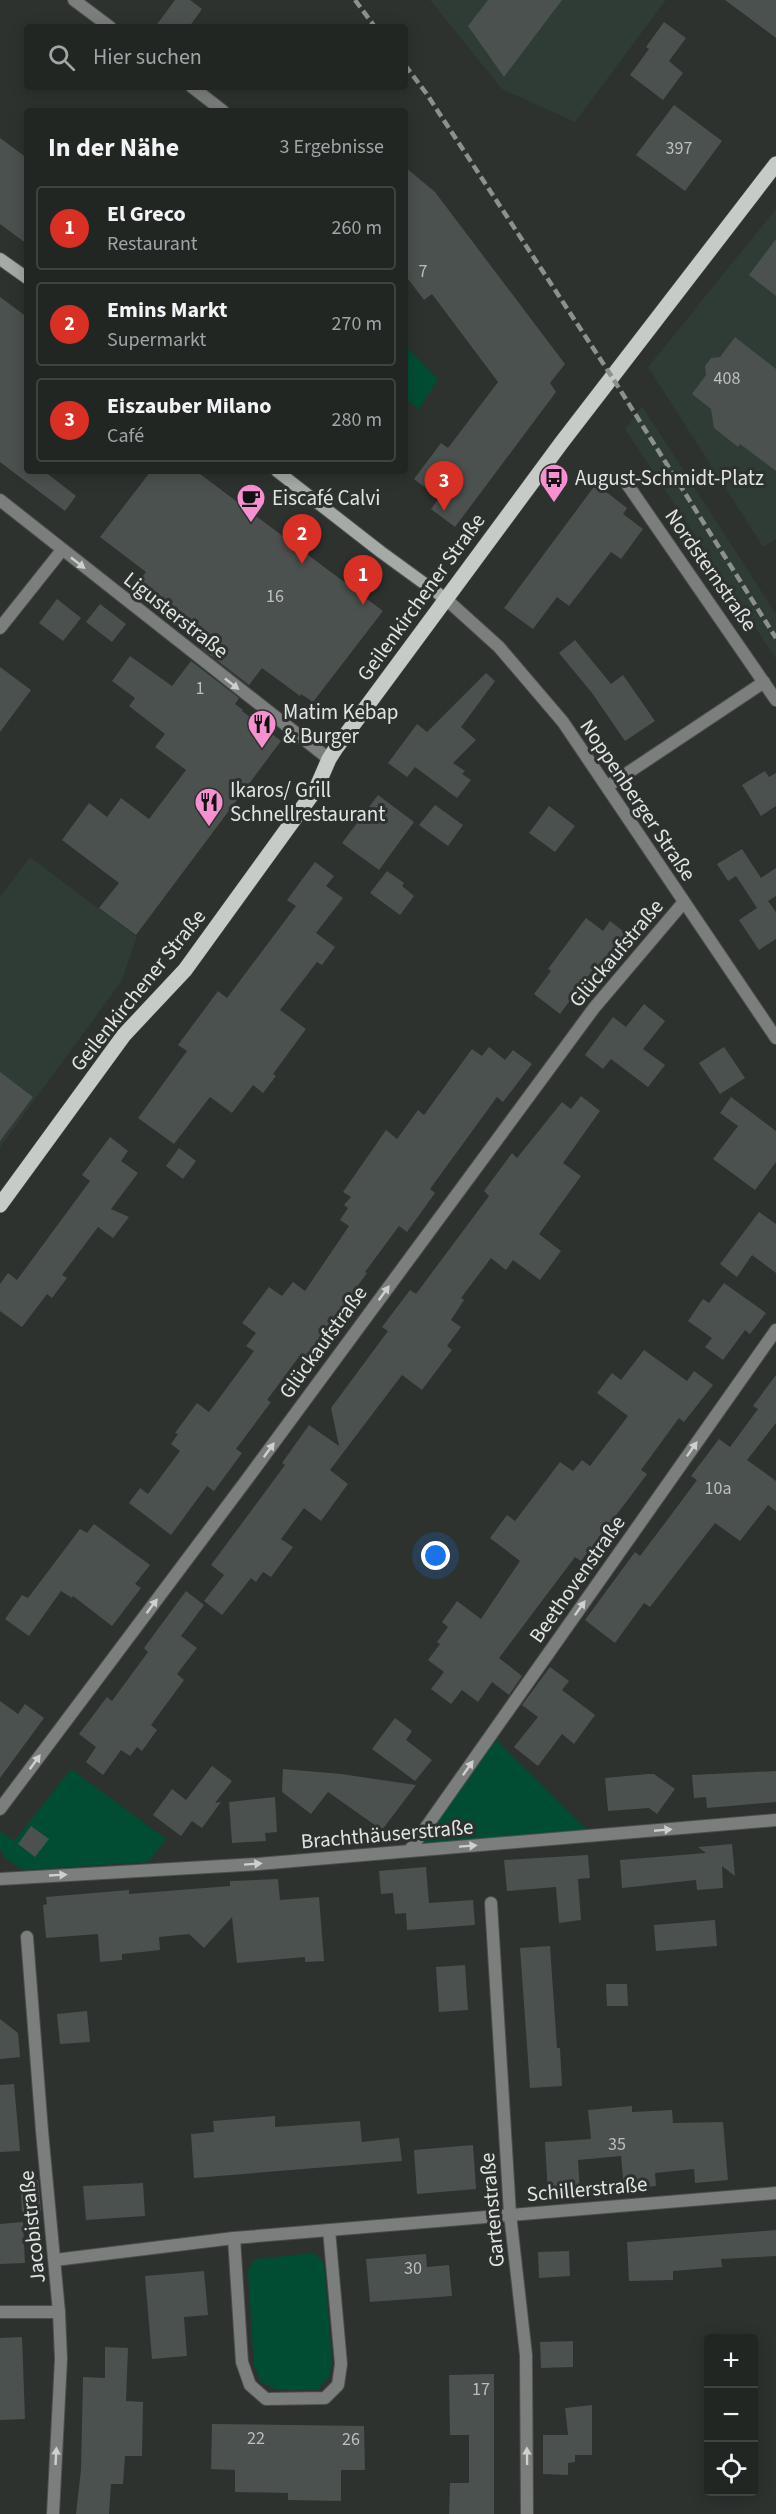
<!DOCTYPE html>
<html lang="de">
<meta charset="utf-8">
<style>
body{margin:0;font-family:"Source Sans 3",sans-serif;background:#2a2e2b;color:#f1f3f6}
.controls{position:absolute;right:18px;bottom:18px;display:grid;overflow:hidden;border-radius:6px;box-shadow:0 3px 15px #0003}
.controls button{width:54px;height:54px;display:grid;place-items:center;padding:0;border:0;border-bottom:2px solid #3f4341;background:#222623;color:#f1f3f6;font:30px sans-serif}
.you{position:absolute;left:436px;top:1556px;width:21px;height:21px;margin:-15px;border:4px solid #fff;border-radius:50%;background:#1a73e8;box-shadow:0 0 0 9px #1a73e833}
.badge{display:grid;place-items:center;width:39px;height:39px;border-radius:50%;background:#d93025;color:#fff;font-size:20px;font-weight:700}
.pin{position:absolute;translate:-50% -50px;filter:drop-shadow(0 2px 3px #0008)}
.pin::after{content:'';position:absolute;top:32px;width:21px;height:18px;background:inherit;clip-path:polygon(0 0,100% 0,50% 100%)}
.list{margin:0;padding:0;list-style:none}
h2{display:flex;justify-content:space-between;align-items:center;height:78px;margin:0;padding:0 24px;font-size:26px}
h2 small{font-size:20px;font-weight:400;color:#a2a5a6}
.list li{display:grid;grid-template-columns:39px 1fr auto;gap:18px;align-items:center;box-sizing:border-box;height:84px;margin:0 12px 12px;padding:0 12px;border:2px solid #3f4341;border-radius:6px}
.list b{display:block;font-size:22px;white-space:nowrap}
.list p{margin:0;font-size:20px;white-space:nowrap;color:#a2a5a6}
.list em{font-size:20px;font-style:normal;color:#a2a5a6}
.icon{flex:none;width:33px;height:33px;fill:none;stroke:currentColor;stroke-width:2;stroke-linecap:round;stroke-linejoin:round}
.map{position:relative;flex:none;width:776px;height:2514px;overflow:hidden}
.search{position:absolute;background:#222623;box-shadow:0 3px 15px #0003;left:24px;top:24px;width:384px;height:66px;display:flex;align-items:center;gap:15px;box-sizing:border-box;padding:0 21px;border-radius:6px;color:#a2a5a6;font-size:22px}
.panel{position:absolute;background:#222623;box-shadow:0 3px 15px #0003;left:24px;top:108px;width:384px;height:366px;border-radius:6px}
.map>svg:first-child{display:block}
.built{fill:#2f3b35}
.green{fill:#004d33}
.building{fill:#4b514e}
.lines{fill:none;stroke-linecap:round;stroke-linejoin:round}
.street-casing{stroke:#4a4e4c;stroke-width:14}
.secondary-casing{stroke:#4a4e4c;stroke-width:14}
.primary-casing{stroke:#4a4e4c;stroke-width:16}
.street{stroke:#7b7e7c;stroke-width:12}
.secondary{stroke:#a5aaa7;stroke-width:12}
.primary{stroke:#c6cbc8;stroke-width:15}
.rail{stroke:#8c908e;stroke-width:4.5;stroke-dasharray:9 4.5;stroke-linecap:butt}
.oneway{fill:#cdd0ce}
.labels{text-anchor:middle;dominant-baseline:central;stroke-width:6;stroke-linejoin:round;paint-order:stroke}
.number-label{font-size:18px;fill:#bcbfbe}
.poi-label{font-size:21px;fill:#e1e4e3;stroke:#2d322f;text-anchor:start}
.street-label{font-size:21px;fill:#e1e4e3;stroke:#2d322f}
</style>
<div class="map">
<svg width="776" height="2514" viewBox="0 0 776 2514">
<rect width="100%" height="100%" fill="#2d322f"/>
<!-- built -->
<g class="built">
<path d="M430 0H666L575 122 502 89Z"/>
<path d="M776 209V539L763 547 648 367Z"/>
<path d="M642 406 776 614V659L625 429Z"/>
<path d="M30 857 137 937 121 982 0 1147V897Z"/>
</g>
<!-- green -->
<g class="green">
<path d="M405 345 438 379 419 409 405 399Z"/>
<path d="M493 1737 587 1830 417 1846Z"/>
<path d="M71 1769 166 1839 148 1862 24 1870 6 1859 0 1849V1831L14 1841Z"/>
<path d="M313 2253 324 2262 332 2362 329 2377 317 2390H277L261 2382 254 2366 248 2270 255 2259Z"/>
</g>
<!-- building -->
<g class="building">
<path d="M175 0H190L202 9 189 27H155Z"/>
<path d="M488 0H562L504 77 468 26Z"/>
<path d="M725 0H776V38Z"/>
<path d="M664 22 686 38 669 61 683 73 663 100 630 75 649 49 646 47Z"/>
<path d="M674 105 722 141 685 191 636 155Z"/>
<path d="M0 138 27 158V244L0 224Z"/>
<path d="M405 167 435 192 565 364 550 383 556 392 455 527 431 509 439 498 414 479 441 443 448 448 498 382 432 294 424 300 405 275Z"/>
<path d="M776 239V296L749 275Z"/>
<path d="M0 297 27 317V471H44L76 496 65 511 0 462Z"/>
<path d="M735 337 776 369V471L740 444 738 447 714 428 711 409 692 394 706 375 705 366 711 358 720 357Z"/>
<path d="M151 471H196L383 611 313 702 301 694 300 696 262 668 249 685 201 648 205 642 133 588 146 572 100 537Z"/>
<path d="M596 484 627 508 623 514 643 529 621 559 611 552 569 606 557 597 533 629 504 608Z"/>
<path d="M57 599 81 618 63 641 39 623Z"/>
<path d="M100 604 126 624 112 642 86 622Z"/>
<path d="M575 640 611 684 623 675 655 721 625 741 592 693 559 653Z"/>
<path d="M130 656 172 686 191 661 239 698 235 704 243 710 242 711 281 741 136 935 99 908 119 883 62 840 89 803 107 817 121 798 149 819 186 770 155 747 165 734 129 706 135 698 112 681Z"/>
<path d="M0 667 31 690 0 732Z"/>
<path d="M486 673 495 681 461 727 476 740 453 763 465 771 462 774 471 780 457 798 415 767 407 777 388 763 417 724 427 732Z"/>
<path d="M765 771 769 777 776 773V806L761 816 742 785Z"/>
<path d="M378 795 414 822 379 870 342 843Z"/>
<path d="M435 805 463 825 448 846 419 825Z"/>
<path d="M549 806 575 826 555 852 529 833Z"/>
<path d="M742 849 761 878 776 868V896L768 901 776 912V939L759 950 739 920 757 908 736 876 728 881 717 864Z"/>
<path d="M315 862 334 876 326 886 343 898 316 933 335 947 322 965 317 962 280 1010 306 1029 273 1074 276 1076 263 1093 253 1085 232 1113 210 1097 174 1144 138 1118 187 1051 178 1045 218 991 227 998 296 906 287 900Z"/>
<path d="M387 871 404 883 402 886 414 896 400 915 370 893Z"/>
<path d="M586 918 603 931 610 921 628 935 600 972 594 968 560 1014 534 994 551 971 548 969Z"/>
<path d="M644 1004 665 1021 643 1049 665 1065 648 1087 611 1059 603 1069 585 1055 613 1017 626 1027Z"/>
<path d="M489 1047 505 1060 513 1050 532 1064 503 1102 497 1097 430 1189 435 1193 407 1232 399 1226 365 1272 367 1273 333 1319 339 1323 311 1361 301 1354 267 1400 271 1402 236 1449 242 1453 214 1491 207 1486 171 1535 129 1503 140 1488 148 1494 180 1451 171 1444 178 1434 175 1433 197 1403 209 1412 254 1351 246 1346 256 1333 242 1323 269 1287 282 1296 293 1282 305 1291 349 1226 340 1220 348 1208 344 1205 351 1197 343 1192 386 1130 397 1139 418 1110 424 1115 472 1049 482 1056Z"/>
<path d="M724 1047 745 1078 720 1094 699 1063Z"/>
<path d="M0 1072 33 1097 0 1141Z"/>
<path d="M581 1096 600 1111 563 1163 581 1176 539 1234 561 1251 540 1280 513 1260 506 1270 491 1258 461 1298 464 1300 451 1320 461 1327 447 1346 452 1350 422 1390 402 1375 330 1470 348 1484 321 1521 304 1508 281 1539 293 1547 271 1577 263 1572 256 1582 251 1578 222 1615 204 1601 224 1575 211 1565 285 1465 282 1463 309 1425 339 1446 331 1408 388 1331 382 1327 410 1290 416 1294 489 1196 484 1191 512 1153 517 1158 562 1102 571 1109Z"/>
<path d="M731 1097 776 1131V1162L755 1190 713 1159 738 1126 720 1113Z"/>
<path d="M110 1137 128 1151 121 1161 138 1173 111 1209 129 1217 113 1238 98 1227 62 1275 67 1278 52 1298 47 1294 22 1327 0 1311V1284L8 1273 17 1280 90 1181 82 1175Z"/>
<path d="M179 1148 196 1161 183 1179 166 1166Z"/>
<path d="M759 1212 776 1224V1273L752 1255 737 1277 720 1264Z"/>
<path d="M724 1283 766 1313 750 1334 745 1330 723 1360 705 1347 712 1338 688 1321 703 1299 709 1303Z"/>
<path d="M644 1350 687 1381 694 1371 713 1385 684 1422 679 1418 641 1470 647 1474 630 1497 581 1561 575 1557 499 1658 522 1676 509 1695 492 1682 478 1702 462 1690 451 1704 431 1689 444 1672 428 1660 440 1644 437 1642 448 1627 442 1622 457 1601 481 1619 520 1561 490 1538 507 1515 515 1521 560 1462 573 1471 582 1460 590 1466 628 1416 597 1393 612 1373 621 1380Z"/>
<path d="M776 1375V1423L747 1460 776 1481V1511L768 1505 740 1541 715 1523 650 1607 644 1603 615 1643 585 1620 635 1552 640 1556 668 1519 697 1480 691 1476 719 1439 730 1447 758 1409 753 1406Z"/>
<path d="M94 1524 150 1565 135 1584 141 1588 112 1626 73 1596 72 1598 61 1591 29 1636 5 1619 22 1595 28 1598 80 1529 87 1533Z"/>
<path d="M186 1591 204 1605 181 1636 197 1648 177 1674 184 1680 151 1725 157 1730 142 1751 137 1747 130 1756 121 1750 103 1775 86 1762 96 1747 79 1734 107 1697 112 1701 148 1652 144 1648Z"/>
<path d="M550 1667 569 1681 562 1690 595 1715 574 1744 562 1734 538 1766 514 1747 538 1717 522 1705Z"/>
<path d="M0 1701 18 1714 25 1704 44 1718 0 1778Z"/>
<path d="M395 1718 412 1731 406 1740 432 1760 415 1781 372 1749Z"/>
<path d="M212 1766 232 1781 215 1803 221 1802 202 1828 192 1821 181 1836 153 1815 172 1789 186 1800Z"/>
<path d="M283 1769 341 1774 416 1785 382 1830 328 1792 311 1814 282 1792Z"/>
<path d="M776 1771V1802L707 1808 706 1797 694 1798 692 1775Z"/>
<path d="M648 1774H654L675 1789 657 1814 649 1808 608 1811 605 1778Z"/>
<path d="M275 1797 277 1832 265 1833 266 1841 232 1843 229 1802Z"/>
<path d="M31 1826 49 1839 35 1857 18 1844Z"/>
<path d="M732 1844 735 1876 722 1866 723 1888 697 1890 696 1880 622 1888 620 1860 706 1853 698 1847Z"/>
<path d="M588 1855 590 1878 578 1879 581 1920 559 1923 556 1887 507 1891 504 1860Z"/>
<path d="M426 1867 429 1903 473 1900 475 1925 407 1930 406 1913 395 1914 393 1893 381 1894 379 1871Z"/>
<path d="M278 1879 280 1900 319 1897 324 1961 305 1962V1957L237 1963 232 1917 204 1948 189 1934 159 1937 160 1950 122 1954V1960L100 1962 98 1934 46 1938 43 1905 47 1904 46 1897 129 1890V1894L230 1886V1881Z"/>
<path d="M715 1920 717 1946 656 1951 654 1925Z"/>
<path d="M550 1946 557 2048H560L562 2086 530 2088 520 1948Z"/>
<path d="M465 1965 468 2010 439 2012 436 1967Z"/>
<path d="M606 1984H627L628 2006H607Z"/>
<path d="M87 2011 90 2042 60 2044 57 2014Z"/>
<path d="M0 2019 18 2033 20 2057 0 2059Z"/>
<path d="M14 2084 20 2151 0 2152V2085Z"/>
<path d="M632 2106V2112L672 2110 673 2123 723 2122 728 2180 695 2183 694 2169 655 2173 656 2186 624 2189 621 2156 578 2160 580 2192 548 2194 545 2142 591 2139 588 2110Z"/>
<path d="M275 2116V2127L360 2121 362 2142 399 2138 402 2161 194 2178 191 2134 214 2132 213 2121Z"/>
<path d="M473 2145 476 2189 417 2194 414 2150Z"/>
<path d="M38 2180 41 2211 22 2212 20 2181Z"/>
<path d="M143 2183 145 2216 86 2220 83 2186Z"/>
<path d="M23 2222 25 2263 0 2264V2224Z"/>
<path d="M776 2230V2256L721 2259 722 2267 673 2271V2280L629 2281 627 2242Z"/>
<path d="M569 2251 570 2276 539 2278 538 2252Z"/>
<path d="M426 2254 427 2267 449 2265 452 2296 370 2302 366 2259Z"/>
<path d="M204 2271 208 2315 184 2317 187 2356 152 2359 145 2276Z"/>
<path d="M22 2337 25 2419 0 2420V2338Z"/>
<path d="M573 2341V2367L541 2368 540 2342Z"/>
<path d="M105 2347 128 2348 126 2401 143 2402 142 2456H125L123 2484H111L109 2514H76L81 2470 83 2377 105 2378Z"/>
<path d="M494 2374V2514H449L450 2483H469V2435H450L449 2375Z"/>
<path d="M592 2405V2455H575V2462L568 2463V2475L543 2474V2435H568L565 2408Z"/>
<path d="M212 2424 364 2426 365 2470H341V2501L288 2500V2493L235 2492V2470L211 2469Z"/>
</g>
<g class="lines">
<!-- street casing -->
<g class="street-casing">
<g id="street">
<path d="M74 0 110 27"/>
<path d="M192 87 223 111"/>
<path d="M625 481 776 700"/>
<path d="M0 500 329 759"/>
<path d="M447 600 499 647 563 722 776 1038"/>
<path d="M0 628 62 550"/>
<path d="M608 786 764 682"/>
<path d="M0 1809 245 1482 594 1008 683 903"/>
<path d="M410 1850 776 1330"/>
<path d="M0 1879 258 1864 776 1820"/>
<path d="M491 1903 510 2214 526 2355 527 2514"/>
<path d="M27 1937 42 2131 59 2312 61 2359 53 2514"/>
<path d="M234 2238 242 2362 250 2385 266 2399 325 2398 338 2385 341 2364 329 2230"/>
<path d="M55 2260 234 2238 776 2193"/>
<path d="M0 2312H59"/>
</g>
</g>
<!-- secondary casing -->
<g class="secondary-casing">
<g id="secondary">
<path d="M0 259 27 278"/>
<path d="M277 471 381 552 447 600"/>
</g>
</g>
<!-- primary casing -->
<g class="primary-casing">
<path id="primary" d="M0 1205 124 1035 185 970 316 789 329 759 336 748 562 442 776 164"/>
</g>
<!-- street -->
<use href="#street" class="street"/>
<!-- secondary -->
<use href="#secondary" class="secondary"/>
<!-- primary -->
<use href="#primary" class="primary"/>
<!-- rail -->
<g class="rail">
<path d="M355 0 375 27"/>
<path d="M405 65 426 93 612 377 776 638"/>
</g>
</g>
<!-- one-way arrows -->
<defs><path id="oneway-solid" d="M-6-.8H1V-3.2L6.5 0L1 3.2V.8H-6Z" transform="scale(1.5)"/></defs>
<g class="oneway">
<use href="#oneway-solid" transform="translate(78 563) rotate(38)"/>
<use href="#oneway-solid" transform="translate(232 684) rotate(38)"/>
<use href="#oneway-solid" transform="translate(384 1293) rotate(-54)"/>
<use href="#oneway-solid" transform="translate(692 1449) rotate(-55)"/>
<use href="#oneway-solid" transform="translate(269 1450) rotate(-54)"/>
<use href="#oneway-solid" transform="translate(152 1606) rotate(-53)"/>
<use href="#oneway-solid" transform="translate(580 1608) rotate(-55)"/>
<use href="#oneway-solid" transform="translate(35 1762) rotate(-54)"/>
<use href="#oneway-solid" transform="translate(468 1768) rotate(-55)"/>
<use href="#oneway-solid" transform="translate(663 1830) rotate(-5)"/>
<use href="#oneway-solid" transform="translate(468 1846) rotate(-4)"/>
<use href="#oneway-solid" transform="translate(253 1864) rotate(-4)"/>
<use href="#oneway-solid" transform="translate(58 1875) rotate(-3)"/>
<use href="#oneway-solid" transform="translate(56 2456) rotate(-87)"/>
<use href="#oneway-solid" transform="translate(527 2456) rotate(-91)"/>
</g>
<!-- icons -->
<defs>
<g id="bus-pin" transform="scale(1.5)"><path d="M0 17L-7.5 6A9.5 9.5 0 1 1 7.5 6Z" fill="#f690d0" stroke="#2d322f"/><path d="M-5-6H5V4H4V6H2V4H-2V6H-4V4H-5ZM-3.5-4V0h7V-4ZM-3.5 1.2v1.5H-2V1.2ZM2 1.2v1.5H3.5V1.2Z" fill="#111"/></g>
<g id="cafe-pin" transform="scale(1.5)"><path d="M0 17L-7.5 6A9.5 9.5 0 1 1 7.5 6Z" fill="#f690d0" stroke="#2d322f"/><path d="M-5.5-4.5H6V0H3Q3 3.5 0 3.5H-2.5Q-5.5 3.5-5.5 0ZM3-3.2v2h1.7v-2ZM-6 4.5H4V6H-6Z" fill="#111"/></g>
<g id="restaurant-pin" transform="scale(1.5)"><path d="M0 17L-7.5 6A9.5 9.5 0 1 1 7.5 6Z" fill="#f690d0" stroke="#2d322f"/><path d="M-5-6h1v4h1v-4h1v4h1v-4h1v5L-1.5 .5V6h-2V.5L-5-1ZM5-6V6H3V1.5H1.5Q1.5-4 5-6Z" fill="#111"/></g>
</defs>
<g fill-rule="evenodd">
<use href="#bus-pin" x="554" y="478"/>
<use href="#cafe-pin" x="251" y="498"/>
<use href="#restaurant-pin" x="262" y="724"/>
<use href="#restaurant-pin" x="209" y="802"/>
</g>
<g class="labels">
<!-- number labels -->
<g class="number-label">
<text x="679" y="148">397</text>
<text x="423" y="271">7</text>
<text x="727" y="378">408</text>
<text x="275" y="596">16</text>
<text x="200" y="688">1</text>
<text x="718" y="1488">10a</text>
<text x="617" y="2144">35</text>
<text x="413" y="2268">30</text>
<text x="481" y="2389">17</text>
<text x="256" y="2438">22</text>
<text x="351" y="2439">26</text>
</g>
<!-- poi labels -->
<g class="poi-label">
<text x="575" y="478">August-Schmidt-Platz</text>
<text x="272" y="498">Eiscafé Calvi</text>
<text x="283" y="712">Matim Kebap<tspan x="283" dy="24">&amp; Burger</tspan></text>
<text x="230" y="790">Ikaros/ Grill<tspan x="230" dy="24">Schnellrestaurant</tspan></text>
</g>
<!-- street labels -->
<g class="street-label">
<text transform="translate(711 570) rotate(55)">Nordsternstraße</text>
<text transform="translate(421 597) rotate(-54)">Geilenkirchener Straße</text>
<text transform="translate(176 615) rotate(38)">Ligusterstraße</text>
<text transform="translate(638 800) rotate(56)">Noppenberger Straße</text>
<text transform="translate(616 953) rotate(-50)">Glückaufstraße</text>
<text transform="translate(138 990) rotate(-51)">Geilenkirchener Straße</text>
<text transform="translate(323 1342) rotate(-54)">Glückaufstraße</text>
<text transform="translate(577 1579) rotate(-55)">Beethovenstraße</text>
<text transform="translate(387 1834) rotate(-5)">Brachthäuserstraße</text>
<text transform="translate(587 2189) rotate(-5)">Schillerstraße</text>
<text transform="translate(492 2210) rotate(-95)">Gartenstraße</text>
<text transform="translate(32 2227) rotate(-96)">Jacobistraße</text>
</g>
</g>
</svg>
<div class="controls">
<button>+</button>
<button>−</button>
<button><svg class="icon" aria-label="locate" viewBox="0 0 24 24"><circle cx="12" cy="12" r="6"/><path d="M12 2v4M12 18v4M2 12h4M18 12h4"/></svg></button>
</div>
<div class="you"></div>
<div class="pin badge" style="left:363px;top:605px">1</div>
<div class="pin badge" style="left:302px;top:564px">2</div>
<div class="pin badge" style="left:444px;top:511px">3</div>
<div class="search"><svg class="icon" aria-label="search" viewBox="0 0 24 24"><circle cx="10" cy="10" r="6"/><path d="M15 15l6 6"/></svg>Hier suchen</div>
<section class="panel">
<h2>In der Nähe<small>3 Ergebnisse</small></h2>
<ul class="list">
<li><span class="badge">1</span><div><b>El Greco</b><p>Restaurant</p></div><em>260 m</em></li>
<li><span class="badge">2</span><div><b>Emins Markt</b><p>Supermarkt</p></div><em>270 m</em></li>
<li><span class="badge">3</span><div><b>Eiszauber Milano</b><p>Café</p></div><em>280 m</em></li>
</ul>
</section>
</div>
